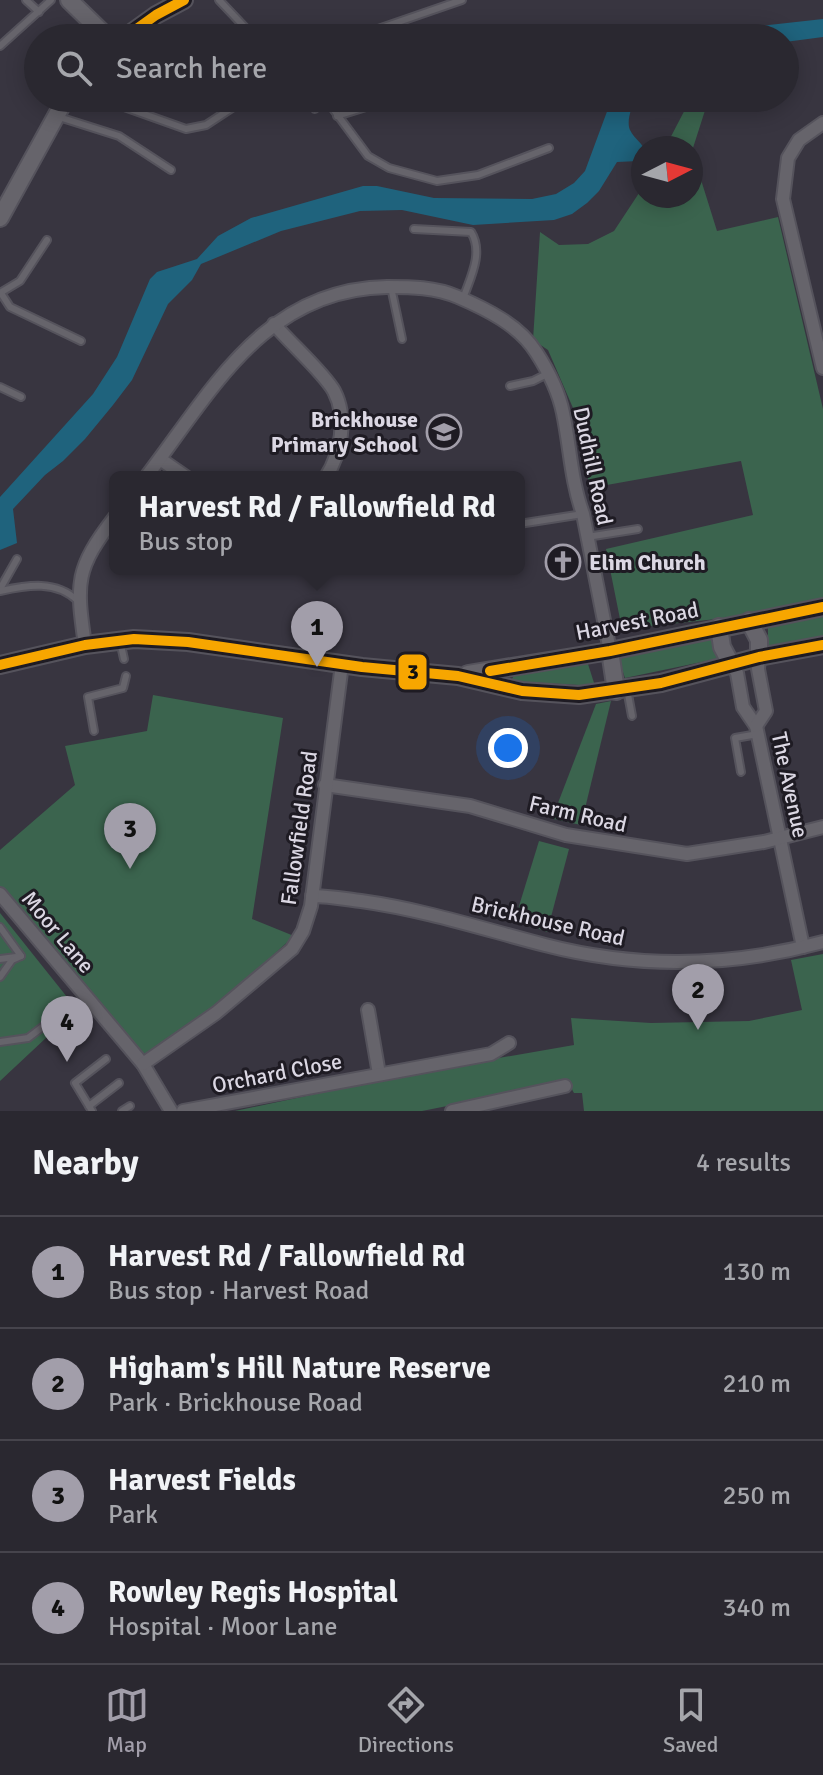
<!DOCTYPE html>
<meta charset="utf-8">
<style>
body{margin:0;font-family:Signika,sans-serif;background:#323038;color:#f1f3f6}
.compass{position:absolute;left:631px;top:136px;width:72px;height:72px;border-radius:50%;background:#2a2830;box-shadow:0 4px 20px #0003;rotate:84deg}
.you{position:absolute;left:508px;top:748px;width:28px;height:28px;margin:-20px;border:6px solid #fff;border-radius:50%;background:#1a73e8;box-shadow:0 0 0 12px #1a73e833}
.badge{display:grid;place-items:center;width:52px;height:52px;border-radius:50%;background:#a29eaa;color:#111;font-size:26px;font-weight:700}
.pin{position:absolute;translate:-50% -66px;filter:drop-shadow(0 2px 4px #0008)}
.pin::after{content:'';position:absolute;top:42px;width:28px;height:24px;background:inherit;clip-path:polygon(0 0,100% 0,50% 100%)}
.popup{position:absolute;left:109px;top:471px;width:416px;height:104px;box-sizing:border-box;display:grid;place-content:center;border-radius:12px;background:#2a2830;filter:drop-shadow(0 2px 6px #0005);font-size:26px;white-space:nowrap;color:#a5a6ab}
.popup b{font-size:30px;color:#f1f3f6}
.popup::after{content:'';position:absolute;left:50%;top:100%;margin-left:-16px;border:16px solid transparent;border-top-color:#2a2830}
.list{margin:0;padding:0;list-style:none}
h2{display:flex;justify-content:space-between;align-items:center;height:104px;margin:0;padding:0 32px;font-size:34px}
h2 small{font-size:26px;font-weight:400;color:#a5a6ab}
.list li{display:grid;grid-template-columns:52px 1fr auto;gap:24px;align-items:center;box-sizing:border-box;height:112px;padding:0 32px;border-top:2px solid #46444c}
.list b{display:block;font-size:30px;white-space:nowrap}
.list p{margin:0;font-size:26px;white-space:nowrap;color:#a5a6ab}
.list em{font-size:26px;font-style:normal;color:#a5a6ab}
.icon{flex:none;width:44px;height:44px;fill:none;stroke:currentColor;stroke-width:2;stroke-linecap:round;stroke-linejoin:round}
.map{position:relative;flex:none;width:823px;height:1111px;overflow:hidden}
.search{position:absolute;background:#2a2830;box-shadow:0 4px 20px #0003;left:24px;right:24px;top:24px;height:88px;display:flex;align-items:center;gap:20px;box-sizing:border-box;padding:0 28px;border-radius:44px;color:#a5a6ab;font-size:30px}
.sheet{height:552px;background:#2a2830}
nav{display:flex;justify-content:space-around;align-items:center;box-sizing:border-box;height:112px;border-top:2px solid #46444c;background:#2a2830;font-size:22px;color:#a5a6ab}
nav a{display:grid;justify-items:center;gap:4px}
nav .on{color:#a29eaa}
.map>svg:first-child{display:block}
.green{fill:#3b644e}
.water{fill:#1f637d}
.lines{fill:none;stroke-linecap:round;stroke-linejoin:round}
.lane-casing{stroke:#55535c;stroke-width:10}
.street-casing{stroke:#55535c;stroke-width:16}
.secondary-casing{stroke:#55535c;stroke-width:20}
.lane{stroke:#66646b;stroke-width:6}
.street{stroke:#66646b;stroke-width:12}
.secondary{stroke:#66646b;stroke-width:16}
.bus-1-casing{stroke:#1e1b23;stroke-width:16}
.bus-1{stroke:#f7a600;stroke-width:10}
.labels{text-anchor:middle;dominant-baseline:central;stroke-width:6;stroke-linejoin:round;paint-order:stroke}
.poi-label{font-size:22px;font-weight:bold;fill:#dbd7e3;stroke:#1e1b23;text-anchor:end}
.street-label{font-size:22px;fill:#dbd7e3;stroke:#1e1b23}
.line-badge{stroke:#1e1b23;stroke-width:3}
.pale-badge-label{font-size:22px;text-anchor:middle;font-weight:bold;fill:#111}
</style>
<div class="map">
<svg width="823" height="1111" viewBox="0 0 823 1111">
<rect width="100%" height="100%" fill="#383540"/>
<!-- green -->
<g class="green">
<path d="M691 98H709L692 151 717 231 778 217 823 409V603L773 613 622 629 606 549 753 515 741 461 590 488 573 408 548 350 533 340 540 232 559 245 588 244 614 231 643 187V196H691V148H665Z"/>
<path d="M823 613V638L768 648V624Z"/>
<path d="M712 635 721 658 625 678 618 657Z"/>
<path d="M588 664 595 686 511 681 514 675Z"/>
<path d="M153 695 283 718 252 919 294 936 234 991 150 1055 137 1051 0 887V850L75 785 65 746 147 731Z"/>
<path d="M611 701 581 825 554 819 553 816 596 704Z"/>
<path d="M539 841 569 849 547 932 515 919Z"/>
<path d="M0 913 67 997 78 1008 0 1081Z"/>
<path d="M823 954V1111H584L582 1093H574L569 1084 562 1083 422 1111H235L429 1070 574 1045 571 1018 651 1023 749 1021 802 1010 791 960Z"/>
</g>
<!-- water -->
<g class="water">
<path d="M823 19V37L785 42V38H693L732 29Z"/>
<path d="M612 98H635C632 107 626 121 630 130 636 143 652 146 639 161L617 162 599 191 587 203 572 214 554 220 473 225 402 210 360 211 281 231 201 264 192 280 168 304 132 380 113 405 85 439 63 461 45 475 13 509 17 543 0 550V497L93 394 117 357 150 279 157 272 197 259 218 236 251 218 363 186H377L434 198 532 199 556 194 574 183 585 171Z"/>
</g>
<g class="lines">
<!-- lane casing -->
<g class="lane-casing">
<g id="lane">
<path d="M26 0 39 12"/>
<path d="M219 0 255 38"/>
<path d="M352 38 462 0"/>
<path d="M0 46 51 0"/>
<path d="M99 98 186 129 206 125 247 98"/>
<path d="M306 98 315 109"/>
<path d="M325 98 368 156 389 168 437 181 478 175 549 148"/>
<path d="M337 116 395 98"/>
<path d="M59 117 119 136 171 170"/>
<path d="M414 229 471 232C484 253 470 278 463 299"/>
<path d="M391 287 402 339"/>
<path d="M0 293 20 281 47 240"/>
<path d="M1 293 10 307 81 341"/>
<path d="M510 386 533 381 547 374"/>
<path d="M0 387 21 397"/>
<path d="M519 524 583 514"/>
<path d="M587 537 638 529"/>
<path d="M0 589 17 559"/>
<path d="M0 591C28 585 56 580 78 601"/>
<path d="M120 641 124 659"/>
<path d="M627 689 632 716"/>
<path d="M94 731 88 697 123 688 126 676"/>
<path d="M741 772 735 738 758 734"/>
<path d="M0 927 21 956"/>
<path d="M0 959 16 957"/>
<path d="M0 977 12 960 21 956"/>
<path d="M0 1042 28 1038 49 1022"/>
<path d="M89 1106 119 1083"/>
<path d="M92 1111 75 1083 106 1059"/>
<path d="M122 1111 130 1106"/>
</g>
</g>
<!-- street casing -->
<g class="street-casing">
<g id="street">
<path d="M823 123 799 140 788 158 783 199 823 368"/>
<path d="M274 324C289 342 324 373 334 391 348 418 341 453 326 477"/>
<path d="M160 459 186 477"/>
<path d="M146 477C212 391 264 289 387 287 411 287 435 287 458 297 486 309 519 325 536 352 547 369 559 393 563 413 570 446 571 481 583 514L610 651"/>
<path d="M85 645C76 582 75 569 115 517"/>
<path d="M731 664 737 673 743 707 756 726 803 947"/>
<path d="M756 726 766 711 758 669 759 657"/>
<path d="M325 785 470 806 566 835 687 854 764 842 823 827"/>
<path d="M0 894 143 1064 171 1111"/>
<path d="M312 896C328 896 345 899 361 901 425 910 483 929 545 945 638 969 731 967 823 942"/>
<path d="M368 1010 379 1074"/>
<path d="M143 1064 216 1013 292 949 303 931 311 906 342 664"/>
<path d="M183 1111 491 1054 509 1043"/>
<path d="M452 1111 565 1086"/>
</g>
</g>
<!-- secondary casing -->
<g class="secondary-casing">
<g id="secondary">
<path d="M69 0 108 38"/>
<path d="M124 38 156 15 184 0"/>
<path d="M0 218 66 98"/>
<path d="M749 621 759 640V657"/>
<path d="M719 627 722 647 731 664"/>
<path d="M610 651 616 691"/>
<path d="M0 665 85 645 134 639 188 642 362 667 458 676 522 691 579 695 661 683 759 657 823 645"/>
<path d="M468 674 610 651 823 607"/>
</g>
</g>
<!-- lane -->
<use href="#lane" class="lane"/>
<!-- street -->
<use href="#street" class="street"/>
<!-- secondary -->
<use href="#secondary" class="secondary"/>
<!-- bus-1 casing -->
<g class="bus-1-casing">
<g id="bus-1">
<path d="M124 38 156 15 184 0"/>
<path d="M0 665 85 645 134 639 188 642 362 667 458 676 522 691 579 695 661 683 759 657 823 645"/>
<path d="M490 671 610 651 823 607"/>
</g>
</g>
<!-- bus-1 -->
<use href="#bus-1" class="bus-1"/>
</g>
<!-- icons -->
<defs>
<g id="school-ring" transform="scale(1.8)"><circle r="9.5" fill="#1e1b23" stroke="#a29eaa" stroke-width="1.5"/><path d="M0-5L7-2L0 1L-7-2ZM-4 1L0 2.5L4 1V4Q0 6-4 4Z" fill="#a29eaa"/></g>
<g id="church-ring" transform="scale(1.8)"><circle r="9.5" fill="#1e1b23" stroke="#a29eaa" stroke-width="1.5"/><path d="M-1.2-6h2.4v3.5h3.3v2.4h-3.3V6h-2.4V-.1h-3.3v-2.4h3.3Z" fill="#a29eaa"/></g>
</defs>
<g fill-rule="evenodd">
<use href="#school-ring" x="444" y="432"/>
<use href="#church-ring" x="563" y="562"/>
</g>
<g class="labels">
<!-- poi labels -->
<g class="poi-label">
<text x="418" y="419">Brickhouse<tspan x="418" dy="25">Primary School</tspan></text>
<text x="589" y="562" text-anchor="start">Elim Church</text>
</g>
<!-- street labels -->
<g class="street-label">
<text transform="translate(593 466) rotate(78)">Dudhill Road</text>
<text transform="translate(637 621) rotate(-11)">Harvest Road</text>
<text transform="translate(790 785) rotate(78)">The Avenue</text>
<text transform="translate(578 814) rotate(13)">Farm Road</text>
<text transform="translate(299 828) rotate(-82)">Fallowfield Road</text>
<text transform="translate(548 921) rotate(13)">Brickhouse Road</text>
<text transform="translate(58 932) rotate(50)">Moor Lane</text>
<text transform="translate(277 1073) rotate(-11)">Orchard Close</text>
</g>
</g>
<rect class="line-badge" x="397" y="653" width="31" height="38" rx="8" fill="#f7a600"/>
<g class="pale-badge-label">
<text x="413" y="679">3</text>
</g>
</svg>
<svg class="compass" viewBox="-18 -18 36 36"><path d="M0-13l5 13h-10z" fill="#e53935"/><path d="M0 13l5-13h-10z" fill="#a5a6ab"/></svg>
<div class="you"></div>
<div class="pin badge" style="left:317px;top:667px">1</div>
<div class="popup"><b>Harvest Rd / Fallowfield Rd</b>Bus stop</div>
<div class="pin badge" style="left:698px;top:1030px">2</div>
<div class="pin badge" style="left:130px;top:869px">3</div>
<div class="pin badge" style="left:67px;top:1062px">4</div>
<div class="search"><svg class="icon" aria-label="search" viewBox="0 0 24 24"><circle cx="10" cy="10" r="6"/><path d="M15 15l6 6"/></svg>Search here</div>
</div>
<section class="sheet">
<h2>Nearby<small>4 results</small></h2>
<ul class="list">
<li><span class="badge">1</span><div><b>Harvest Rd / Fallowfield Rd</b><p>Bus stop · Harvest Road</p></div><em>130 m</em></li>
<li><span class="badge">2</span><div><b>Higham's Hill Nature Reserve</b><p>Park · Brickhouse Road</p></div><em>210 m</em></li>
<li><span class="badge">3</span><div><b>Harvest Fields</b><p>Park</p></div><em>250 m</em></li>
<li><span class="badge">4</span><div><b>Rowley Regis Hospital</b><p>Hospital · Moor Lane</p></div><em>340 m</em></li>
</ul>
</section>
<nav>
<a class="on"><svg class="icon" aria-label="map" viewBox="0 0 24 24"><path d="M3 6l6-2 6 2 6-2v14l-6 2-6-2-6 2zM9 4v14M15 6v14"/></svg>Map</a>
<a><svg class="icon" aria-label="directions" viewBox="0 0 24 24"><path d="M12 3l9 9-9 9-9-9zM9 14v-3h6M13 9l2 2-2 2"/></svg>Directions</a>
<a><svg class="icon" aria-label="saved" viewBox="0 0 24 24"><path d="M7 4h10v16l-5-4-5 4z"/></svg>Saved</a>
</nav>
